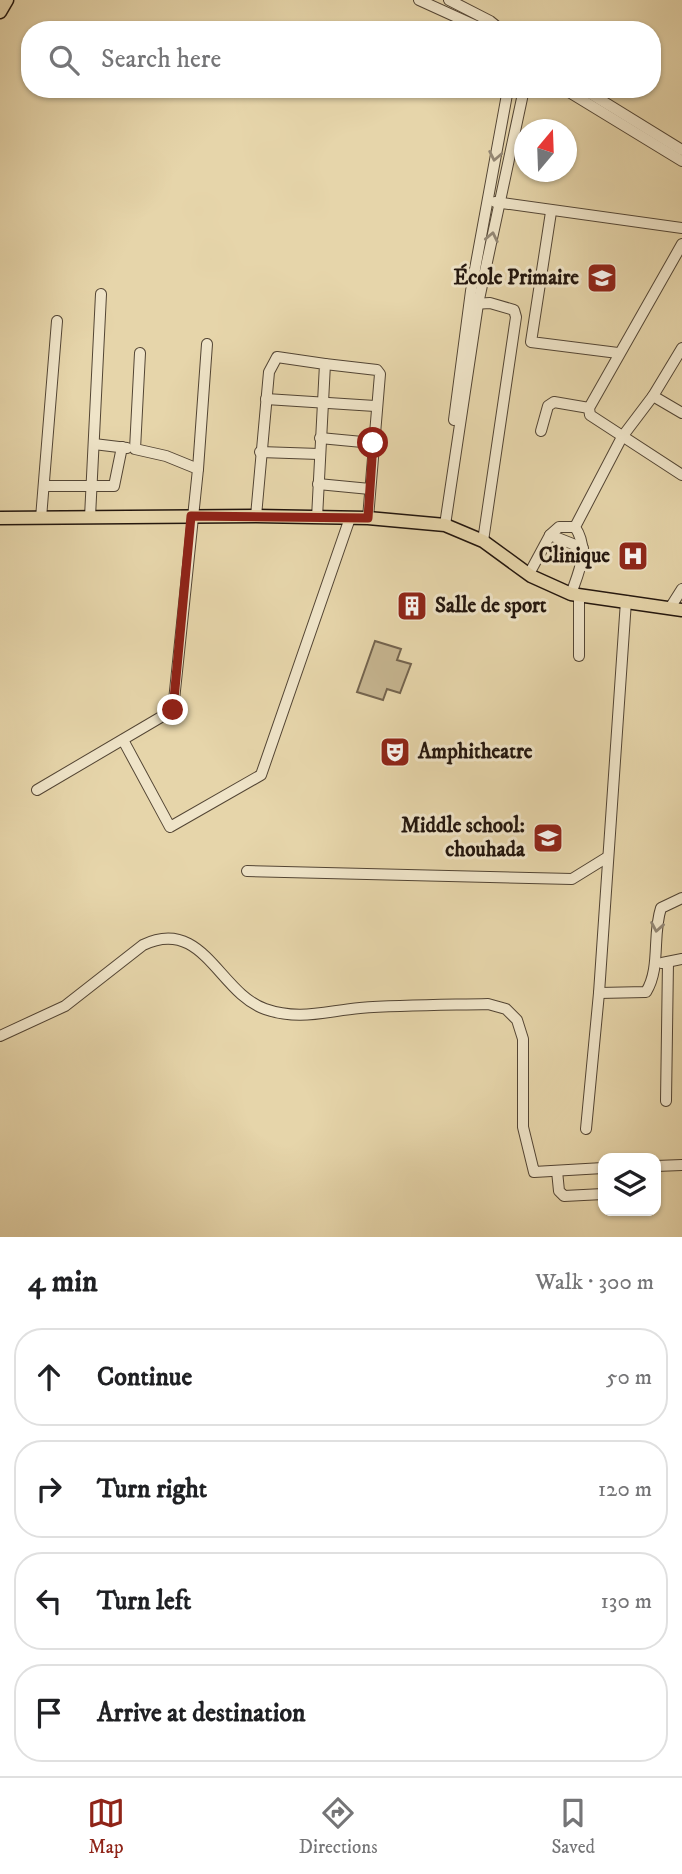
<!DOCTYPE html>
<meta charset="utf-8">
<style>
body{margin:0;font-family:"IM FELL DW Pica",serif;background:#f6f6f6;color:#202124}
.controls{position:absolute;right:21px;bottom:21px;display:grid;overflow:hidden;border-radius:14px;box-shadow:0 2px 5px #0004}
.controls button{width:63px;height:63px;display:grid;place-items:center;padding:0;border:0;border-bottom:2px solid #e0e0e0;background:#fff;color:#202124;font:35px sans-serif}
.compass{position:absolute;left:514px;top:119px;width:63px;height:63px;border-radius:50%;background:#fff;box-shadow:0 2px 5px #0004;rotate:19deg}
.stop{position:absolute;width:21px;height:21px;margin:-16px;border:5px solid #8f2418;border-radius:50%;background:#fff}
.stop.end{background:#8f2418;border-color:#fff;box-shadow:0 2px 7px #0008}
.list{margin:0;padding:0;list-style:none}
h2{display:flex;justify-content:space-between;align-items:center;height:91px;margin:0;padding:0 28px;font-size:30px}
h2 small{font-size:23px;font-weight:400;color:#757577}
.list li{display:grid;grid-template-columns:46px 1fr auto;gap:21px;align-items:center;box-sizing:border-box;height:98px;margin:0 14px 14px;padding:0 14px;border:2px solid #e0e0e0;border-radius:28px}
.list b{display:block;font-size:26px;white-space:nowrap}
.list em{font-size:23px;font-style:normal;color:#757577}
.icon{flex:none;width:38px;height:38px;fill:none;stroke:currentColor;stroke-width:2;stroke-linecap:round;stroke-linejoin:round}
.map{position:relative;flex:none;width:682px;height:1237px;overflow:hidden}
.search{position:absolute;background:#fff;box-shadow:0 2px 5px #0004;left:21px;right:21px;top:21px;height:77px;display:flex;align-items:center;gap:18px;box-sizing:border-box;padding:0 24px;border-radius:28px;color:#757577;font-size:26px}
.sheet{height:539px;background:#fff}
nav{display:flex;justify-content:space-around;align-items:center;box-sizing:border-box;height:98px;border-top:2px solid #e0e0e0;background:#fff;font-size:19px;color:#757577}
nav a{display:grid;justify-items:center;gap:4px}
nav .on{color:#8f2418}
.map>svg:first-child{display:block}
.pitch{fill:#c5b48f;stroke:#74644e;stroke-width:2}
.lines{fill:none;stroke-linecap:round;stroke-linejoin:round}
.minor-casing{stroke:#534534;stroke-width:12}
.major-casing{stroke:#22150d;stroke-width:15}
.minor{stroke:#efe4c8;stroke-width:10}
.major{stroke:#e6d5aa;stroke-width:12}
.oneway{stroke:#938774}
.route{stroke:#8f2418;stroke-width:9}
.labels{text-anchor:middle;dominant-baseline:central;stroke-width:6;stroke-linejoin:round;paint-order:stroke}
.poi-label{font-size:21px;font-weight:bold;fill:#22150d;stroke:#efe4c8;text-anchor:end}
</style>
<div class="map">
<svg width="682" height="1237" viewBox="0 0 682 1237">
<rect width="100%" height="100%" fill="#e6d5aa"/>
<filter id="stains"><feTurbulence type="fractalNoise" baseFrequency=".00286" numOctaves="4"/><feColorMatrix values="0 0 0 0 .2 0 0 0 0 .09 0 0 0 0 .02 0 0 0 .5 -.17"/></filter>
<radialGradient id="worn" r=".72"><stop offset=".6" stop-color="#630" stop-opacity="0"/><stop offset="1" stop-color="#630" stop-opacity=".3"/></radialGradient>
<!-- pitch -->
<path class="pitch" d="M375 641 401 649 397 660 411 664 400 693 387 689 383 700 357 692Z"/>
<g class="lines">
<!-- minor casing -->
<g class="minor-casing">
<g id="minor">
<path d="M419 0 485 30"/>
<path d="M449 0 490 21 501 30"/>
<path d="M564 89 682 161"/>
<path d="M583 89 682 150"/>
<path d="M495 202 682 228"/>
<path d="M551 212 531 342 618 353"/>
<path d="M682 244 589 408 590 415 682 475"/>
<path d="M473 304 490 303 514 310 516 317 483 541"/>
<path d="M325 364 377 370 380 374 368 518"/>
<path d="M653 396 682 413"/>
<path d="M266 399 375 406"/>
<path d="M454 420 471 291 508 89"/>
<path d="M541 431 548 406 554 402 589 408"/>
<path d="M320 438 373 443"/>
<path d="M94 444 127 448"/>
<path d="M260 452 319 454"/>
<path d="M198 469 207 344"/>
<path d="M318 484 370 489"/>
<path d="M44 486H114L122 447"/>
<path d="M256 516 269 372 277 357 325 364 317 518"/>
<path d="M90 517 101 294"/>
<path d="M41 518 57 321"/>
<path d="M445 525 478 304 524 89"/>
<path d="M575 527H559L550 535 583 548"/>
<path d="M529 574 550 535"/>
<path d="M571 594C579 571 590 550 575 527L622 437 653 396 682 348"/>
<path d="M579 595V656"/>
<path d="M670 608 682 589"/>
<path d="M123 740 170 827 261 775 350 518"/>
<path d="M37 790 173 710 198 469 166 456 135 449 140 353"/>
<path d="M247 871 572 879 606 858"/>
<path d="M662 963 682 959"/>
<path d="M599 993 646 992C661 968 652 935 661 908L682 898"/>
<path d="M0 1036 65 1006 143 945C203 916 219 993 265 1009 299 1021 326 1011 360 1008 403 1005 445 1005 488 1004L506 1009 517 1020 523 1039V1127L534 1172 603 1168"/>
<path d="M666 1101 668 962"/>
<path d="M586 1129 599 993 626 601"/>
<path d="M656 1166 682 1165"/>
<path d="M557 1171 559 1191 564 1196 603 1194"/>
</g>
</g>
<!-- major casing -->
<g class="major-casing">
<g id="major">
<path d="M0 12 7 0"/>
<path d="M0 518 256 516 368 518 445 525 483 541 531 576 571 594 682 610"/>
</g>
</g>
<!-- minor -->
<use href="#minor" class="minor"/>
<!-- major -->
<use href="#major" class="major"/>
</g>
<!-- one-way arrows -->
<defs><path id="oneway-chevron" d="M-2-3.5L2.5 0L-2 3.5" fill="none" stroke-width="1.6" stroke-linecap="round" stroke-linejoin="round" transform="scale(1.75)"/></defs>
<g class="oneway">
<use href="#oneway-chevron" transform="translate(495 156) rotate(101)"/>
<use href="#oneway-chevron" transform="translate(492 237) rotate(-78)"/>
<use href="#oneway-chevron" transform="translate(657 927) rotate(100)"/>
</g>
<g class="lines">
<!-- route -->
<path class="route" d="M173 710 191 516 368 518 373 443"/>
</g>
<!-- icons -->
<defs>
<g id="school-square" transform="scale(1.575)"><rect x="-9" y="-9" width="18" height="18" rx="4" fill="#8f2418" stroke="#efe4c8"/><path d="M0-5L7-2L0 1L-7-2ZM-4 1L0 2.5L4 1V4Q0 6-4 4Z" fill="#fff"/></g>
<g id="hospital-square" transform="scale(1.575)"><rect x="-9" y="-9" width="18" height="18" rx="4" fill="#8f2418" stroke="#efe4c8"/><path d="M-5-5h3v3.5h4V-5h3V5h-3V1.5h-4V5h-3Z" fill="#fff"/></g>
<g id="building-square" transform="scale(1.575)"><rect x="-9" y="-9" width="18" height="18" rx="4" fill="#8f2418" stroke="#efe4c8"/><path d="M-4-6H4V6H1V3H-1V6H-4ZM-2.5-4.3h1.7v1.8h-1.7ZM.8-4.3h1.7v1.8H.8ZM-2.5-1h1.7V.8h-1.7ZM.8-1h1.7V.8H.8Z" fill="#fff"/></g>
<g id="theatre-square" transform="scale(1.575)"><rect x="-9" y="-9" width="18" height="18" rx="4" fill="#8f2418" stroke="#efe4c8"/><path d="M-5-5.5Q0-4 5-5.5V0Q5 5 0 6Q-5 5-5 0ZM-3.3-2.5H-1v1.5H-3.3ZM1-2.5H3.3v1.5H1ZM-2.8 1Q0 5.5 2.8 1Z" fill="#fff"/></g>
</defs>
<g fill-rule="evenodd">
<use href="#school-square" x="602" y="278"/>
<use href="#hospital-square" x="633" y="556"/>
<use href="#building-square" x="412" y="606"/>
<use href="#theatre-square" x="395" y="752"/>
<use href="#school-square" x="548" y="838"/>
</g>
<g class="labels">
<!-- poi labels -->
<g class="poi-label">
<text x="579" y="278">École Primaire</text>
<text x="610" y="556">Clinique</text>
<text x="435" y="606" text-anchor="start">Salle de sport</text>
<text x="418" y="752" text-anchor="start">Amphitheatre</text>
<text x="525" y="826">Middle school:<tspan x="525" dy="24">chouhada</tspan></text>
</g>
</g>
<rect width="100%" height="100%" filter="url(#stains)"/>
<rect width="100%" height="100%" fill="url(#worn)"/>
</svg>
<div class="controls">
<button><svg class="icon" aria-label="layers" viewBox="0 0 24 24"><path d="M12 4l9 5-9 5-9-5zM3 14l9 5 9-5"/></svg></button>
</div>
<svg class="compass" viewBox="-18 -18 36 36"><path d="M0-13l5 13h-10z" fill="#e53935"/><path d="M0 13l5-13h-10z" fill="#757577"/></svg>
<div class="stop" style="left:373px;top:443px"></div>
<div class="stop end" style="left:173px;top:710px"></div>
<div class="search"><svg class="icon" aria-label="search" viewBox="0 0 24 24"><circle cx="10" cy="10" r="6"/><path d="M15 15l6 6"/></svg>Search here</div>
</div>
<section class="sheet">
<h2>4 min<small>Walk · 300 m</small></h2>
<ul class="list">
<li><svg class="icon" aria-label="ahead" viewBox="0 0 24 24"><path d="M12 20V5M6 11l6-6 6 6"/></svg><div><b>Continue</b></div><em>50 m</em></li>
<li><svg class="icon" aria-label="right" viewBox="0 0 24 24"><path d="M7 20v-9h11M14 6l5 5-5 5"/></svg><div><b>Turn right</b></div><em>120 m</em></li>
<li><svg class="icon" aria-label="left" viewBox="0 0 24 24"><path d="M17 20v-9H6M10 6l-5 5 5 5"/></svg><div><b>Turn left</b></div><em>130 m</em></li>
<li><svg class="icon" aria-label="arrive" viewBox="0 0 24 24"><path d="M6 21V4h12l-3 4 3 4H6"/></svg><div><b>Arrive at destination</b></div></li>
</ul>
</section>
<nav>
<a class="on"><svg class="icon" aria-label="map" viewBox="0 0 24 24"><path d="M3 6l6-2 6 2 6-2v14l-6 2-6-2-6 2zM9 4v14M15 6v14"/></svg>Map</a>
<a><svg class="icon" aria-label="directions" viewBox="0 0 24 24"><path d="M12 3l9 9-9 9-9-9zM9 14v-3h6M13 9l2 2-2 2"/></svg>Directions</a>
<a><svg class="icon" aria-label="saved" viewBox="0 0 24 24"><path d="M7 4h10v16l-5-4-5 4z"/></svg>Saved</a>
</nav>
